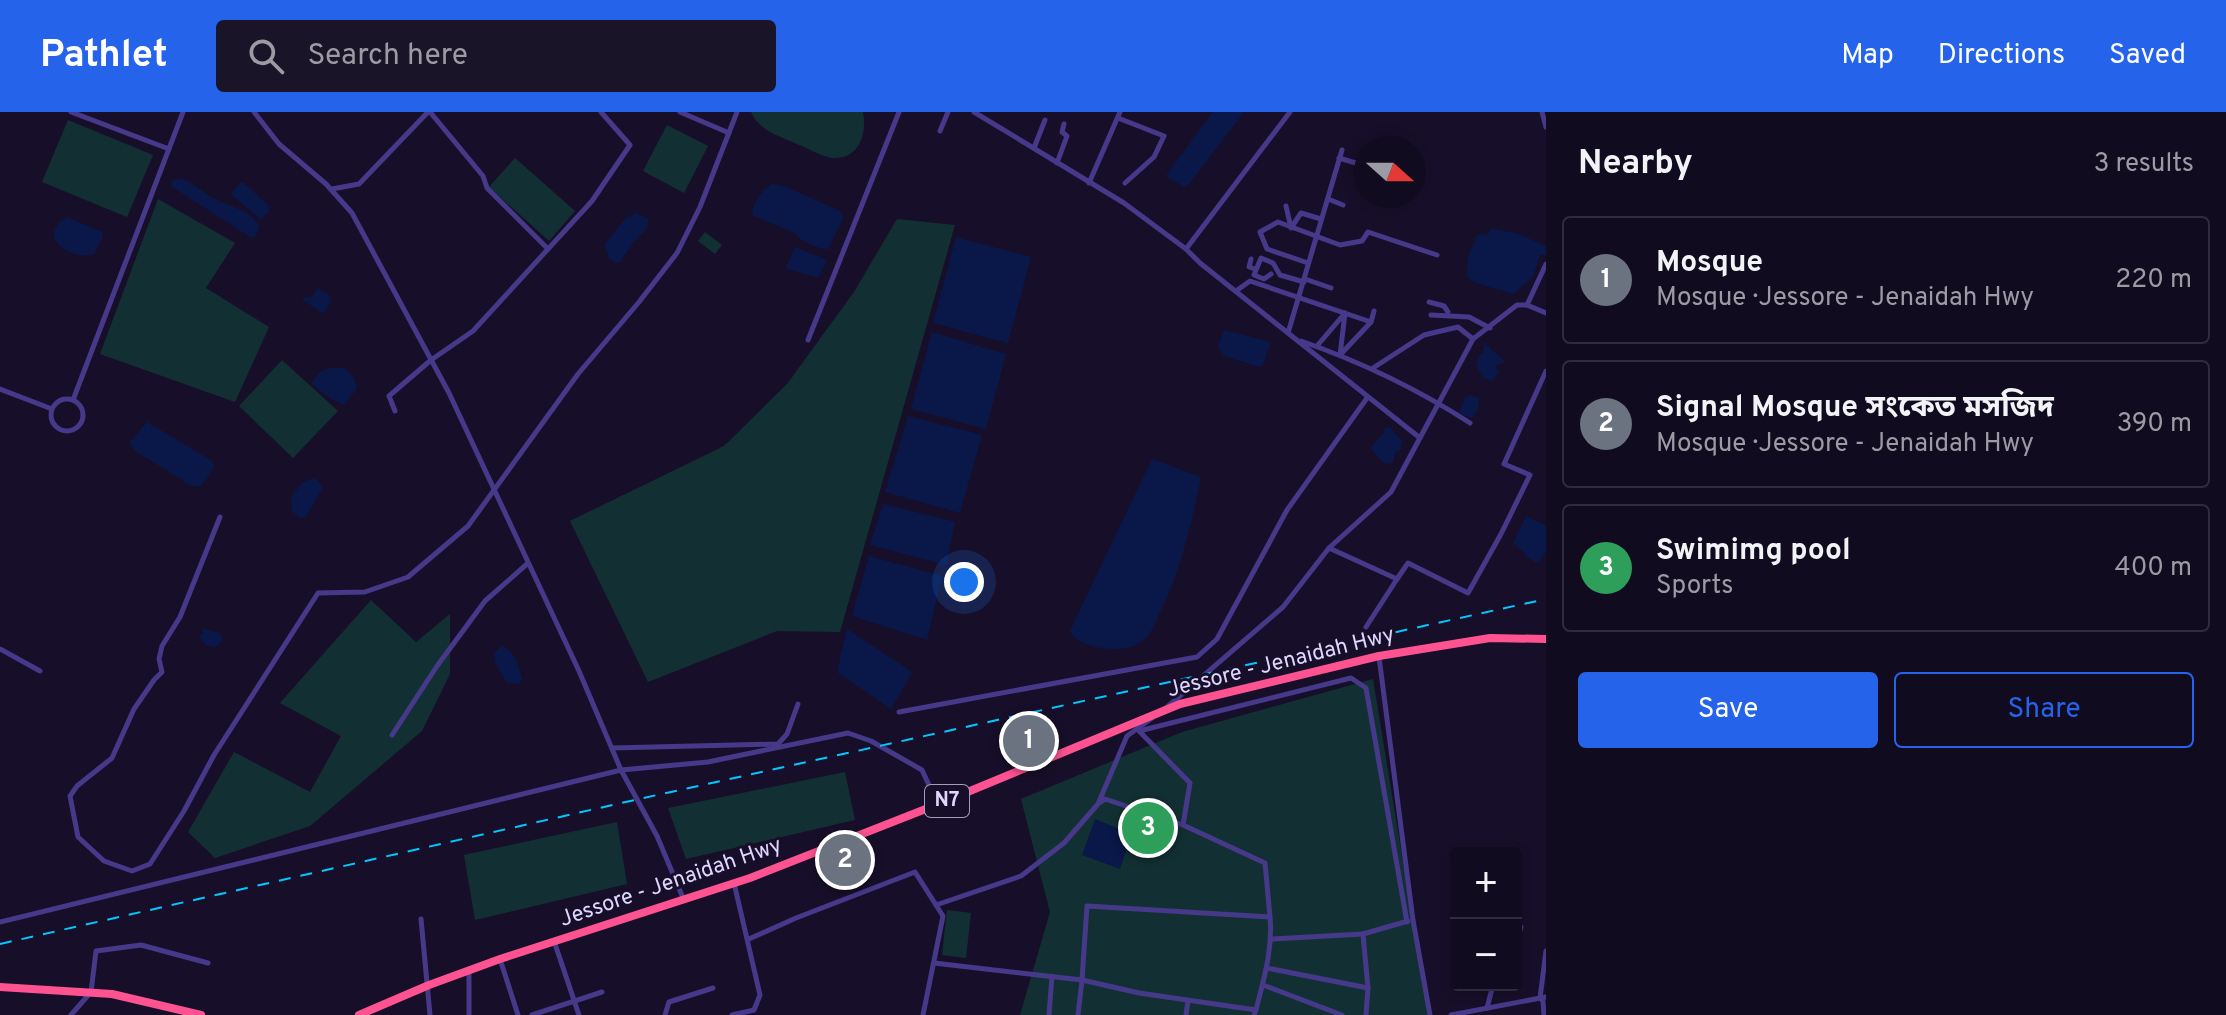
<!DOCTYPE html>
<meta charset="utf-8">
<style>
body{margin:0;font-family:Overpass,"Noto Sans Bengali",sans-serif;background:#1a1428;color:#f1f3f6}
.controls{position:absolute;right:24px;bottom:24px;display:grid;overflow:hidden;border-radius:8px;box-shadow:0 4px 12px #0003}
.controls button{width:72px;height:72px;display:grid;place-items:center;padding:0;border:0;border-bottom:2px solid #302b3d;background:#110b1f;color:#f1f3f6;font:40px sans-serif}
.compass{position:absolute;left:1354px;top:24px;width:72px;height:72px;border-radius:50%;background:#110b1f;box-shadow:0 4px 12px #0003;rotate:111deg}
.you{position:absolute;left:964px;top:470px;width:28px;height:28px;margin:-20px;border:6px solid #fff;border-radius:50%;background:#1a73e8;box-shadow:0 0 0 12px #1a73e833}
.badge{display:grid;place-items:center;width:52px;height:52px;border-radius:50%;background:#2563eb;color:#fff;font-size:26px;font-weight:700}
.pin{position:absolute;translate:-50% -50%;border:4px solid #fff;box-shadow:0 2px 8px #0006}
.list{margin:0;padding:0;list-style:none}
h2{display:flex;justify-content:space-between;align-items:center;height:104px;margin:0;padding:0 32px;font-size:34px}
h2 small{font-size:26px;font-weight:400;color:#9c9ba4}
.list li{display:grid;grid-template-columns:52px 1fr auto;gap:24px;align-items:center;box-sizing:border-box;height:128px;margin:0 16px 16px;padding:0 16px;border:2px solid #302b3d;border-radius:8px}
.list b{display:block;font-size:30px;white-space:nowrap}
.list p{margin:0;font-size:26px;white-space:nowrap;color:#9c9ba4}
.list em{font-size:26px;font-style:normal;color:#9c9ba4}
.actions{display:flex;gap:16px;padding:24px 32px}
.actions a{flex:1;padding:18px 0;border:2px solid #2563eb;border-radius:8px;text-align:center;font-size:28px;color:#2563eb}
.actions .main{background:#2563eb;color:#fff}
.icon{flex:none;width:44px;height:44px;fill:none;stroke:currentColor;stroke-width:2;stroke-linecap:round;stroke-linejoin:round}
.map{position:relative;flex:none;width:1546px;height:903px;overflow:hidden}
header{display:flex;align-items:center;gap:48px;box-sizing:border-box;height:112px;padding:0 40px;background:#2563eb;color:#fff}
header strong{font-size:38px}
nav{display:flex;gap:44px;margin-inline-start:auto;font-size:28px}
.search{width:560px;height:72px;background:#1a1428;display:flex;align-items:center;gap:20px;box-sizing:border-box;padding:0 28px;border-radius:8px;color:#9c9ba4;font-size:30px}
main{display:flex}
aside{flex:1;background:#110b1f}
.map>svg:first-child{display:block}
.green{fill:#123033}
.water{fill:#091848}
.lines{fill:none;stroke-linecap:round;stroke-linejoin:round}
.street{stroke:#463989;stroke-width:5}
.highway{stroke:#ff5290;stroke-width:8}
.rail{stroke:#03c8ff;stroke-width:2;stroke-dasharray:12 10;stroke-linecap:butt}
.labels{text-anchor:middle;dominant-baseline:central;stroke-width:6;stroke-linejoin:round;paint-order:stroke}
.shield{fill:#170f29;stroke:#a49bbf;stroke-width:2}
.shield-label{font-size:20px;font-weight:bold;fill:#e0d7ff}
.street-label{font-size:22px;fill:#e0d7ff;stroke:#170f29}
</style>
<header>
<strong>Pathlet</strong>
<div class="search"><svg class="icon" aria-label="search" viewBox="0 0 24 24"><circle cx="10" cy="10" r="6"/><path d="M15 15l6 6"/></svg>Search here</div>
<nav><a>Map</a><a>Directions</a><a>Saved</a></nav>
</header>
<main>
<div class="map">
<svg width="1546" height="903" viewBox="0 0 1546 903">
<rect width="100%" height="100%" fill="#170f29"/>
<!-- green -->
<g class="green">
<path d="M751 0H863C867 21 860 47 833 46 822 45 808 36 797 32 780 24 759 19 751 0Z"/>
<path d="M68 8 153 43 127 105 42 70Z"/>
<path d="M667 13 708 34 684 81 643 59Z"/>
<path d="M515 46 575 99 549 129 489 75Z"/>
<path d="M158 87 235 131 206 176 269 215 235 290 100 242Z"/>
<path d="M897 107 955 113 840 520 777 519 648 570 570 409 724 334 787 272 854 180Z"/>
<path d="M705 120 722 133 715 142 698 129Z"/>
<path d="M282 248 338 299 293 346 239 294Z"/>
<path d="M371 488 416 530 450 502V562L422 619 310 714 215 746 188 720 234 640 310 680 341 624 280 591Z"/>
<path d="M1373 567 1428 903H1020L1050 800 1021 687 1182 620Z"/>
<path d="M845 660 855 708 686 747 668 696Z"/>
<path d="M617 710 627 772 475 808 464 743Z"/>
<path d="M947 798 971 801 966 846 942 843Z"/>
</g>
<!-- water -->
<g class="water">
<path d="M1213 0H1244L1189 72 1184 75 1166 64Z"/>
<path d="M184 67C197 74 210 86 224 91 240 97 249 100 260 114L255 125H250L171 74 172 68Z"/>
<path d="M240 71H244L268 93 269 100 260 107 231 82Z"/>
<path d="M772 72 786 75 840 99 843 106 828 137C818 137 801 130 795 121L752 103C753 90 761 79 772 72Z"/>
<path d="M636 101 648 107 647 116 632 132 620 150 616 151 609 147 605 132 626 106Z"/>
<path d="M67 105 102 120 103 124 94 142C70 149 35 125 67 105Z"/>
<path d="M1492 117 1516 121 1546 134V143H1540L1533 165 1513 182 1476 171 1467 165 1468 144 1477 123 1487 122Z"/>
<path d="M956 125 1031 145 1008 231 933 211Z"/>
<path d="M795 135 827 148 818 166 786 156Z"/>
<path d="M317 176 329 183 331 189 323 202 301 186 313 185Z"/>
<path d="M1224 218 1267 229 1270 232 1263 253 1259 255 1222 243 1218 234Z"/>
<path d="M932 220 1006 242 986 317 911 297Z"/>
<path d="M1484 231 1505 250 1496 253 1495 256 1499 259 1493 269 1484 266 1476 254 1479 244 1484 240Z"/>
<path d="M330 256H344L353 264 357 276 344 293 333 288 311 272 320 260Z"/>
<path d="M1471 283 1479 286 1478 297 1472 306 1459 301 1465 286Z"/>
<path d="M908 304 982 323 960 401 885 380Z"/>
<path d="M147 310 212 349 214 355 201 374H192L134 338 130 330Z"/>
<path d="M1390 315 1402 329 1400 338 1396 339 1393 350 1389 352 1384 351 1370 336 1384 321 1385 316Z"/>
<path d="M1152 347 1201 365C1191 412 1181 459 1159 502 1156 509 1153 518 1148 524 1137 536 1122 538 1108 537 1094 535 1077 532 1070 519Z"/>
<path d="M315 366 323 375 305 406H300L292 399 291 385 302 371Z"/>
<path d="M883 392 955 410 946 453 870 433Z"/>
<path d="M1526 404 1546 414V440L1538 451C1527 448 1522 436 1513 431Z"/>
<path d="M869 444 942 464 927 528 852 504Z"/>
<path d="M202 516 220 521 223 528 215 535 206 533 199 525 203 522Z"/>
<path d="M847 517 912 560 891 597 837 560Z"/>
<path d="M502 534C514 538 520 556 522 568L519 572 507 571 495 550 494 541Z"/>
<path d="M1129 697 1175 711 1168 735 1131 724 1120 757 1082 743 1095 707 1122 718Z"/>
</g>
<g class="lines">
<!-- street -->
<g class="street">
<path d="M71 0 169 37"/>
<path d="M254 0 279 32 326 72 352 101 449 281 579 559 621 658 657 724 683 786"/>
<path d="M430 0 483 64 487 76 548 137"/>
<path d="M680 0 729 21"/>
<path d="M974 0 1124 91 1186 137 1200 151 1420 326"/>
<path d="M1542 0 1546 15"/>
<path d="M1118 6 1164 24 1154 45 1125 71"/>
<path d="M940 19 948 0"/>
<path d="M1034 36 1045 8"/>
<path d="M1339 46 1366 54"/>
<path d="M1057 51 1067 24 1062 20 1064 12"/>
<path d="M1089 71 1120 0"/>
<path d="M332 77 359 72 428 0"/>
<path d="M1328 87 1343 93"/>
<path d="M1286 94 1291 116 1301 101 1321 107"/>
<path d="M1186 137 1290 0"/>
<path d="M1251 147 1249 155 1255 157"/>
<path d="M1308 151 1267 137 1260 120 1278 110 1340 133 1362 129 1368 120 1437 143"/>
<path d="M1271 162 1264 167 1254 163 1261 146 1273 151 1280 163 1304 170"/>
<path d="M1305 167 1331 176"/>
<path d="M1236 179 1250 169 1371 210 1374 199"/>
<path d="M1429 190 1444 194 1448 200"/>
<path d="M1527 193 1546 152"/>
<path d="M1431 203 1469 205 1490 216"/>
<path d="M1288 221 1342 38"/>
<path d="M808 228 899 0"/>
<path d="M1301 229C1361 250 1416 276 1470 311"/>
<path d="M1317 234 1345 201 1340 243 1371 210"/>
<path d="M1373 256 1424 223 1458 215 1473 227"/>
<path d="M0 277 52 297"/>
<circle cx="67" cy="303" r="16"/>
<path d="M73 288 183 0"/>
<path d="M395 299 389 284 431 248 473 219 592 89 630 33 601 0"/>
<path d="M220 405 180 505 162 534 159 547 162 560 154 568 134 597 112 646 77 674 70 684 78 725 104 749 132 759 150 752 184 699 214 643 318 481 365 480 408 465 468 414 578 262 639 190 677 141 700 95 737 0"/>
<path d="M1329 436 1397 467 1366 515"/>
<path d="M1397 467 1408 451 1468 481 1501 422 1530 363 1504 352 1546 259"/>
<path d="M0 537 40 559"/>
<path d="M1379 545 1413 808 1430 903"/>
<path d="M1166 596 1283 495 1329 436 1391 380 1473 227 1517 193H1527L1546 201"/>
<path d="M899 600 1197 545 1217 527 1287 398 1367 286"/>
<path d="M1139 619 1351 566 1366 576 1407 810"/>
<path d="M1140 620 1190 671 1183 713 1265 751 1270 805"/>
<path d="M392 623 437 554 485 489 527 452"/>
<path d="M612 636 778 632 787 622 798 592"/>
<path d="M1101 690 1105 687 1183 713"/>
<path d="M421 807 430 903"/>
<path d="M0 810 621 658 708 650 848 621 871 629 922 658 934 684 941 691"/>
<path d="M749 827 796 806 915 760 936 793 1021 764 1064 731 1098 692 1127 624 1152 606"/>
<path d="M1272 827 1363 822"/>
<path d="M554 829 579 903"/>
<path d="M1516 832 1521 815"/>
<path d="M500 847 518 903"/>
<path d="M934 851 1082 868 1078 903"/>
<path d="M1267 856 1368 876"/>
<path d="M1263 873 1342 903"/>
<path d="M1487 896 1493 873"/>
<path d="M71 903 91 880 96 839 141 833 208 851"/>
<path d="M469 903V859"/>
<path d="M532 903 602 880"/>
<path d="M665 903 669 890 713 876"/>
<path d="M732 903 754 898 760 883 734 771"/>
<path d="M923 903 943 804 936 793"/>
<path d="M1049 903 1052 864"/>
<path d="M1186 903 1188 889"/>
<path d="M1254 903 1256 898C1264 866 1273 837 1270 805L1087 794 1082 868 1139 881 1256 898"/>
<path d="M1366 903 1368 876 1363 822 1408 809"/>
<path d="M1451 903 1546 885"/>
<path d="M1544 903 1543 889 1540 886 1546 839"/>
</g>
<!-- highway -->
<g class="highway">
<path d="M0 875 112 882 201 903"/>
<path d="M359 903 429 873 500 847 750 766 941 691 1180 592 1379 544 1490 526 1546 527"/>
</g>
<!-- rail -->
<path class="rail" d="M0 832 639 687 1546 487"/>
</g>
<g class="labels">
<!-- shield labels -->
<rect class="shield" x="925" y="673" width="44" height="32" rx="6"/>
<g class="shield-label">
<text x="947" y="689">N7</text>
</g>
<!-- street labels -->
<g class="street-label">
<text transform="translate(1281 551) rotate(-14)">Jessore - Jenaidah Hwy</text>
<text transform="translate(671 771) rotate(-19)">Jessore - Jenaidah Hwy</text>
</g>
</g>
</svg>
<div class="controls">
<button>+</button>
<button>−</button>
</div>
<svg class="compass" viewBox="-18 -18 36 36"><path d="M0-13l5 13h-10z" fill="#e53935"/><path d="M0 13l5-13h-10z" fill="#9c9ba4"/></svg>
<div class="you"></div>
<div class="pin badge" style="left:1029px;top:629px;background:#6b7280">1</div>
<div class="pin badge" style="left:845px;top:748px;background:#6b7280">2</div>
<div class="pin badge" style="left:1148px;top:716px;background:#2e9e5b">3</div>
</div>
<aside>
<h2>Nearby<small>3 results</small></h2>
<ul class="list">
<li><span class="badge" style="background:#6b7280">1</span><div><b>Mosque</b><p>Mosque · Jessore - Jenaidah Hwy</p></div><em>220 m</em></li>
<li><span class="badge" style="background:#6b7280">2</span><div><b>Signal Mosque সংকেত মসজিদ</b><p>Mosque · Jessore - Jenaidah Hwy</p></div><em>390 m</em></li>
<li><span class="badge" style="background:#2e9e5b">3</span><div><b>Swimimg pool</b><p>Sports</p></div><em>400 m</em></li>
</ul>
<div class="actions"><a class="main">Save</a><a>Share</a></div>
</aside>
</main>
